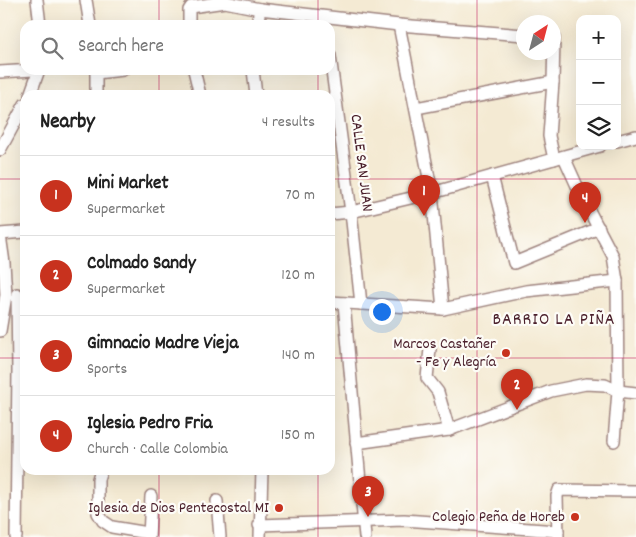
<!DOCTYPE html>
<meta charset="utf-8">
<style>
body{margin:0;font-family:Dekko,sans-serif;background:#f6f6f6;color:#222}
.controls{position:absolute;right:15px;top:15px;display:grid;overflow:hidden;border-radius:10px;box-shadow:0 5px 20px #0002}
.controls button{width:45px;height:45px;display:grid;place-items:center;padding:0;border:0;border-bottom:1px solid #e0e0e0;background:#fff;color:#222;font:25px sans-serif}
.compass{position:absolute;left:516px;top:15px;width:45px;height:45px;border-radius:50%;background:#fff;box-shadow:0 5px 20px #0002;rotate:36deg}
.you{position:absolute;left:381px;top:311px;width:18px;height:18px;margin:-12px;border:4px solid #fff;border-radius:50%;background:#1a73e8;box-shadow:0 0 0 8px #1a73e833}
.badge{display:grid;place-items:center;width:32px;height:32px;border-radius:50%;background:#c8321e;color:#fff;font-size:16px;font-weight:700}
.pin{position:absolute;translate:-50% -41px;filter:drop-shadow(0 1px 2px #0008)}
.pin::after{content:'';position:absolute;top:26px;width:18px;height:15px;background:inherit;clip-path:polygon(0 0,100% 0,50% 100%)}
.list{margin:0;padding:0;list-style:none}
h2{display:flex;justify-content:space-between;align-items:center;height:65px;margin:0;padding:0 20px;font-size:21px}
h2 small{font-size:16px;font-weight:400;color:#767676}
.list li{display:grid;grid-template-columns:32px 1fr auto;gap:15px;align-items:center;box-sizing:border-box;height:80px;padding:0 20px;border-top:1px solid #e0e0e0}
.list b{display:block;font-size:19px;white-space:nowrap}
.list p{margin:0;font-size:16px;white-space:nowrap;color:#767676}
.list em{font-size:16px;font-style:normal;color:#767676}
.icon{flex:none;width:28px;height:28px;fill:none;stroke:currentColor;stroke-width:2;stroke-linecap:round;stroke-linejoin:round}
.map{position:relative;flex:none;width:636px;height:537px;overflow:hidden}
.search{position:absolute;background:#fff;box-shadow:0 5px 20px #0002;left:20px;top:20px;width:315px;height:55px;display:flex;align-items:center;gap:12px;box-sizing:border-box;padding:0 18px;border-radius:15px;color:#767676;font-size:19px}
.panel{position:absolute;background:#fff;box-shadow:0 5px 20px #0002;left:20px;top:90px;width:315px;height:385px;border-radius:15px}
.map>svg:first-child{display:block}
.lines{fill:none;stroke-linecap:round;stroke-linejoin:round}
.street-casing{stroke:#9f847f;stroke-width:14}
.street{stroke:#fff;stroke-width:11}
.grid{fill:none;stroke:#c2185b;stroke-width:1;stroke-opacity:0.55}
.poi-dot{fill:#c8321e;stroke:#fdfcf7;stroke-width:2}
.labels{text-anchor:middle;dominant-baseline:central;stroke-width:4.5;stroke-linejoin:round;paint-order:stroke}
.street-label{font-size:16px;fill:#4a1f2b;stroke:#fdfcf7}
.poi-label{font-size:16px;fill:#4a1f2b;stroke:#fdfcf7;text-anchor:end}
.neighbourhood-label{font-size:18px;letter-spacing:1px;fill:#4a1f2b;stroke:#fdfcf7}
</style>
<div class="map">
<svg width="636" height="537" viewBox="0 0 636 537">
<rect width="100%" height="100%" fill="#fdfcf7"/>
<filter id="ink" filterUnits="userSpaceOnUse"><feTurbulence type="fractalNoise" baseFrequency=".02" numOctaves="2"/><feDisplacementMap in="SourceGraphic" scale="10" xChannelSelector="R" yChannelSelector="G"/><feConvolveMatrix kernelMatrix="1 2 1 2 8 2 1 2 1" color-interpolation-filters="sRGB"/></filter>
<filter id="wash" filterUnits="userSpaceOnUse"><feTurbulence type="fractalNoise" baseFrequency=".0096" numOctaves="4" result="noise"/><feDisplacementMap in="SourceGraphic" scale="20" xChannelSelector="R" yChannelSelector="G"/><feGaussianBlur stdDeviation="1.12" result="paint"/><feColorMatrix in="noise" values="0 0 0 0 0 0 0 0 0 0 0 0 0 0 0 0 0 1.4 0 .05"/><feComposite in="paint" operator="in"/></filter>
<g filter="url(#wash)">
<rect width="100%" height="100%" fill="#f4ead3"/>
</g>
<g filter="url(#ink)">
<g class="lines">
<!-- street casing -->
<g class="street-casing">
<g id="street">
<path d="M37 0 40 25"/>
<path d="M86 0 90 25"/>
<path d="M189 25V10L191 7 225 2 260 9 399 25 524 35"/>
<path d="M257 25 260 9"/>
<path d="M399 25 432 193 443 309"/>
<path d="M554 38 553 82 549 136 554 159"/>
<path d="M330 56 351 212 361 304"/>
<path d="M96 70V95"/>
<path d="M194 70 200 95"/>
<path d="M253 70 256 95"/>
<path d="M0 72 33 70"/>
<path d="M96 73 123 70"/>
<path d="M30 95 39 70"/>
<path d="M416 108 553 82"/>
<path d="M617 141 636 136"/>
<path d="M0 150 25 104"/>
<path d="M564 157 582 197 613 256 617 281 618 391 614 441"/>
<path d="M492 176 514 263 599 228"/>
<path d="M330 214 351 212 432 193 600 146"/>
<path d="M0 234 25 232"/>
<path d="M0 235 4 263 6 295 0 331"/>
<path d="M330 302 443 309 526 291 617 281"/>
<path d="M344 303 365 537"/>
<path d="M430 349 427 378 438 392 449 430"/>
<path d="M356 443 449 430 551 391 586 384 605 385 618 391 636 393"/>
<path d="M101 470 98 479V513L103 521 112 527 148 533"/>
<path d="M217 501 220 537"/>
<path d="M259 525 404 520 558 531"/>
<path d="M16 537 18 371 17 294"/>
<path d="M149 537 151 496"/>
<path d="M260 537 262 470"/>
<path d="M558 537 557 496 559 490 636 491"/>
</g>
</g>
<!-- street -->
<use href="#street" class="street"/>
</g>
</g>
<!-- grid -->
<path class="grid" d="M159 0V25M318 0V25M477 0V537M159 70V95M318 70V95M0 179H25M330 179H636M0 358H25M330 358H636M159 470V537M318 470V537"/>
<!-- markers -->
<g class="poi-dot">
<circle cx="506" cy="353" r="5"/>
<circle cx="279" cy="508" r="5"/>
<circle cx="575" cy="517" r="5"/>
</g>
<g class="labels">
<!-- street labels -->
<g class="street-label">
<text transform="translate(361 163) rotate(83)">CALLE SAN JUAN</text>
</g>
<!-- poi labels -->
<g class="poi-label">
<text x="496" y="344">Marcos Castañer<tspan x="496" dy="18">- Fe y Alegría</tspan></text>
<text x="269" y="508">Iglesia de Dios Pentecostal MI</text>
<text x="565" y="517">Colegio Peña de Horeb</text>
</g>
<!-- neighbourhood labels -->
<g class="neighbourhood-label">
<text x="554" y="320">BARRIO LA PIÑA</text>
</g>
</g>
</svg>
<div class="controls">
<button>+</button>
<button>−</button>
<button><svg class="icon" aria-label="layers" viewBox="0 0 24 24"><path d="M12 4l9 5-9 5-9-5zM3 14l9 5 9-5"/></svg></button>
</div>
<svg class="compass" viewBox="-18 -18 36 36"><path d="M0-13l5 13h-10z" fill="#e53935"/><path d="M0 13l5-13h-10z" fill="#767676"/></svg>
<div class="you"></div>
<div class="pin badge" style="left:424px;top:216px">1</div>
<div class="pin badge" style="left:517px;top:410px">2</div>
<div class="pin badge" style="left:368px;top:517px">3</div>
<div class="pin badge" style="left:585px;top:223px">4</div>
<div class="search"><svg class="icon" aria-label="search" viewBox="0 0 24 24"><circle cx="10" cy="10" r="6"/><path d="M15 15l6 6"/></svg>Search here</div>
<section class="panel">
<h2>Nearby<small>4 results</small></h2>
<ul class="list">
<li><span class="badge">1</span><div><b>Mini Market</b><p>Supermarket</p></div><em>70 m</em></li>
<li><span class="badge">2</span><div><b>Colmado Sandy</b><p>Supermarket</p></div><em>120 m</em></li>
<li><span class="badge">3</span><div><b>Gimnacio Madre Vieja</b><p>Sports</p></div><em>140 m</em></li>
<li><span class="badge">4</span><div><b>Iglesia Pedro Fria</b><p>Church · Calle Colombia</p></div><em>150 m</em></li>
</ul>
</section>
</div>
